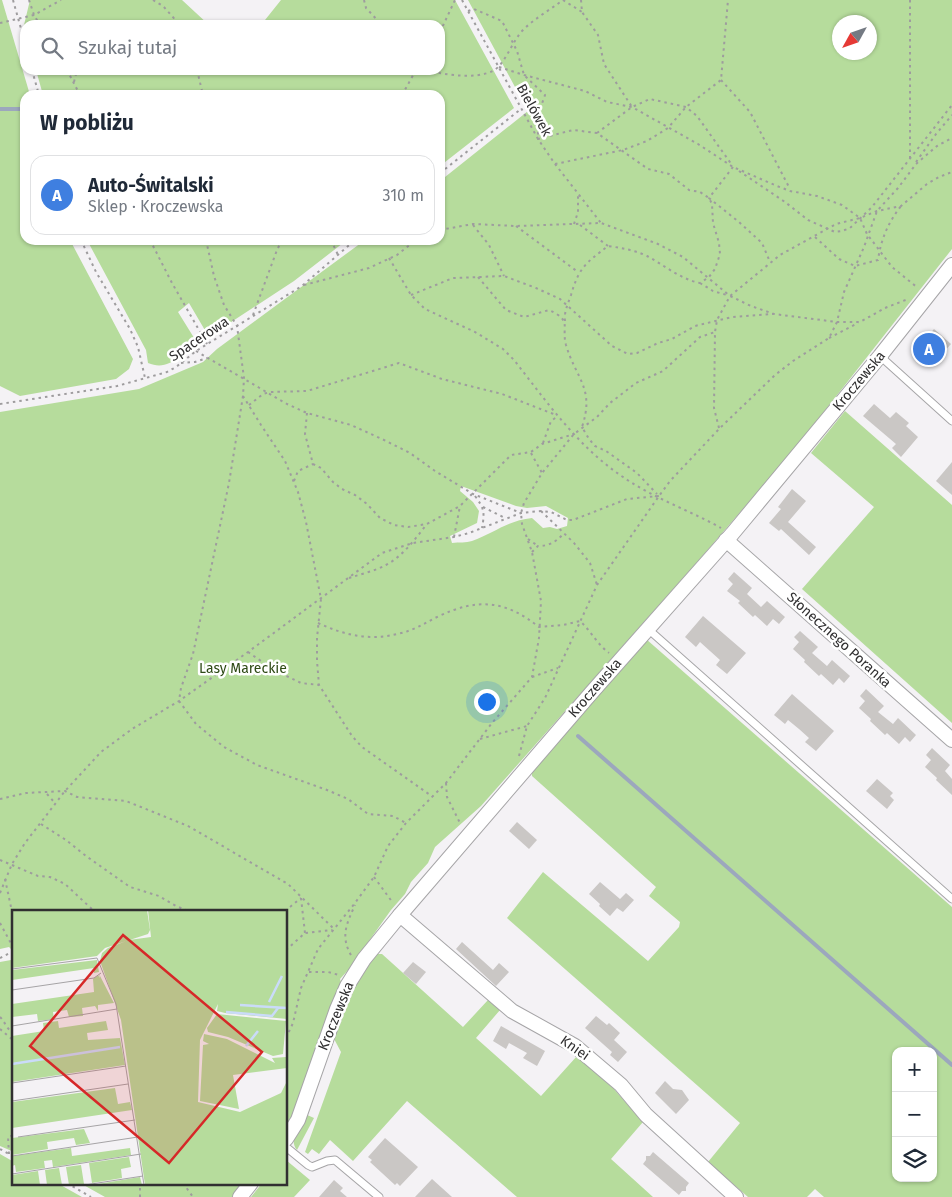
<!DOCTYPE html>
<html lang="pl">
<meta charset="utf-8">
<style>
body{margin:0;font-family:"Fira Sans",sans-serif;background:#f6f6f7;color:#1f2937}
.controls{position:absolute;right:15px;bottom:15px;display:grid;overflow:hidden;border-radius:10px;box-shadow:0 1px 4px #0004}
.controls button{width:45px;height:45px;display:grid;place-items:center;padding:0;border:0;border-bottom:1px solid #e0e1e3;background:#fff;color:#1f2937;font:25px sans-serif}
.compass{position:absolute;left:832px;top:15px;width:45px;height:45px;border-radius:50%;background:#fff;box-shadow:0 1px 4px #0004;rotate:230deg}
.you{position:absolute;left:486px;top:701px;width:18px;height:18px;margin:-12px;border:4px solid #fff;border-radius:50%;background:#1a73e8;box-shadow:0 0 0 8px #1a73e833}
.badge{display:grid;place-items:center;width:32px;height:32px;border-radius:50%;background:#7c3aed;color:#fff;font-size:16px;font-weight:700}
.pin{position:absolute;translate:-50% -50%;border:2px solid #fff;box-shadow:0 1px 5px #0006}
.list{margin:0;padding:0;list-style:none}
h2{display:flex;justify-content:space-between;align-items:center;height:65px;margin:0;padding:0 20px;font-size:21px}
h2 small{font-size:16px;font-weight:400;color:#747a83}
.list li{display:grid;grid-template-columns:32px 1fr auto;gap:15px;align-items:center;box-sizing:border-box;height:80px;margin:0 10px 10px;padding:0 10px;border:1px solid #e0e1e3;border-radius:15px}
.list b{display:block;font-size:19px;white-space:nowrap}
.list p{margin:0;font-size:16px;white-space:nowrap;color:#747a83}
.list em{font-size:16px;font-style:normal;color:#747a83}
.icon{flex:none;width:28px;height:28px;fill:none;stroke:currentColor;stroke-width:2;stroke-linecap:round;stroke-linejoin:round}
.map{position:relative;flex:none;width:952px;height:1197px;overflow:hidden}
.search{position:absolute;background:#fff;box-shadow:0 1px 4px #0004;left:20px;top:20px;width:425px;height:55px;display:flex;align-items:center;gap:12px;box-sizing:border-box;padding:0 18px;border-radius:15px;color:#747a83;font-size:19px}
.panel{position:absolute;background:#fff;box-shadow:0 1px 4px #0004;left:20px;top:90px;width:425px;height:155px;border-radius:15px}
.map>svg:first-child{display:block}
.green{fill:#b6dc9c;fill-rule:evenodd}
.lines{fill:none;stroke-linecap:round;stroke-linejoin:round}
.stream{stroke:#9ca7bd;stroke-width:4}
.building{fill:#cac7c5}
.service-casing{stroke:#a6a5a7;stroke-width:9}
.minor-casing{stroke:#a6a5a7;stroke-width:16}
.path{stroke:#9e9c9e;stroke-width:2;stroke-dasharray:2.5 4;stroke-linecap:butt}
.service{stroke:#fff;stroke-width:7}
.minor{stroke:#fff;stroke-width:14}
.labels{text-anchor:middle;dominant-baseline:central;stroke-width:5;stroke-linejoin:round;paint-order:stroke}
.street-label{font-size:14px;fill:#302f30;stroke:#fff}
.park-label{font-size:14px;fill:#2e4a15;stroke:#fff}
.inset-river{fill:none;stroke:#cadbf9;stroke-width:2.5}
.inset-road{fill:none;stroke:#a6a4a6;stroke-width:1}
.view{fill:#d62828;fill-opacity:0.15;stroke:#d62828;stroke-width:2.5}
.inset-edge{fill:none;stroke:#302f30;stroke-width:2.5}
</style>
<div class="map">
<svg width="952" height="1197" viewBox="0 0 952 1197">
<rect width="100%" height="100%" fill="#f4f2f5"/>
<!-- green -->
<g class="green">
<path d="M0 0H2L30 95H25V240H70L133 359 129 369 116 379 20 396 0 386Z"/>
<path d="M30 0H182L209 25H25V31L24 25Z"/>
<path d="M281 0H455L514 108 440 166V95H43L36 70H440V25H261Z"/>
<path d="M468 0H952V249L797 446 699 560 481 806 435 847 428 863 411 882 405 894 391 910 349 969 340 979 341 982 296 1110 286 1130V911H14V952L9 947 0 949V412L139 389 203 362 217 349 365 240H440V181L528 111ZM840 22H870V52H840ZM461 486 516 506 527 508 546 506 568 518 567 526 557 529 550 527 543 528 532 518C509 520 494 533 472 541 466 543 459 542 452 543L450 536 477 523 479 511 473 502 460 491Z"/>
<path d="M87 240H347L294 281 216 332H206L189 303 178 312 196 341C182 354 169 372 148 363L146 350Z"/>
<path d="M845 411 952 505V723L802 589 874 507 811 453Z"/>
<path d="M646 639 952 907V1197H824L815 1189 807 1197H748L708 1162 740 1123 507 918 543 872 648 961 679 927 680 922 649 896 656 887 532 776V771ZM896 1051H933V1178H896Z"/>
<path d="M374 954H382L463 1027 488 1000 500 1010 476 1038 541 1096 577 1056 613 1088 643 1122 611 1159 653 1197H517L407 1101 353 1161 330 1140 319 1154 312 1149 308 1154 305 1152 341 1052 333 1037 343 1006Z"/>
<path d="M14 956V1152L0 1146V962L11 960Z"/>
<path d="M305 1114 314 1118 297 1150C288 1139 300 1125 305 1114Z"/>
<path d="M0 1154 14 1162V1183H57L82 1197H0Z"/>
<path d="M286 1160 310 1180 294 1197H251L262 1183H286Z"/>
<path d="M80 1183H235L233 1186 238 1183H244L234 1197H105Z"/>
</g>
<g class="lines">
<!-- stream -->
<g class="stream">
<path d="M0 109H25"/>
<path d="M578 736 952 1065"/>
</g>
</g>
<!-- building -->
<g class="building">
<path d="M934 329 951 344 933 364 917 349Z"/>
<path d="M874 404 890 418 896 412 909 423 906 426 918 437 901 457 892 448 896 444 863 416Z"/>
<path d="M952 462V495L936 481Z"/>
<path d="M792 489 806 501 788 522 816 547 809 555 781 529 779 531 769 523 781 509 778 507Z"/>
<path d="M734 572 752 588 747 594 761 607 767 601 785 617 779 624 773 619 767 626 755 615 753 617 738 603 740 601 727 591 733 584 728 579Z"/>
<path d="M703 616 746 653 727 674 716 665 720 660 700 642 696 647 685 637Z"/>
<path d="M800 631 818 647 812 653 827 666 832 660 850 676 844 683 839 678 833 685 821 674 819 676 804 662 805 660 793 649 799 642 794 637Z"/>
<path d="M866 689 884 706 878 712 893 724 898 718 916 735 910 742 905 737 899 744 887 733 885 735 870 721 871 719 859 708 865 701 860 696Z"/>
<path d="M792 694 834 731 816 751 805 742 809 738 799 729 788 720 785 724 774 715Z"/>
<path d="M932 748 950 765 945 771 952 779V795L936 780 937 778 925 767 931 760 926 755Z"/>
<path d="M877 779 893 793 890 796 894 800 887 809 866 791Z"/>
<path d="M517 822 537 840 529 849 509 831Z"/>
<path d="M600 882 620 899 626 893 634 900 623 912 617 908 610 916 599 906 600 904 589 894Z"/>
<path d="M462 942 493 970 499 963 509 972 496 986 456 949Z"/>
<path d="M413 962 426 972 416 984 403 973Z"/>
<path d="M596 1016 607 1025 609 1023 620 1033 614 1040 627 1052 618 1062 610 1055 612 1052 585 1028Z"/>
<path d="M501 1026 545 1051 537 1066 523 1058 527 1053 509 1043 506 1049 493 1041Z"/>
<path d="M665 1081 673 1089 682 1090 689 1100 676 1114 655 1093Z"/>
<path d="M385 1138 418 1167 400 1186 397 1183 395 1185 370 1162 372 1160 368 1157Z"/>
<path d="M653 1152 689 1183 686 1187V1191H682L679 1195 643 1164 646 1160V1156H650Z"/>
<path d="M432 1179 452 1197H415Z"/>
<path d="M334 1180 343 1188 340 1191 347 1197H319Z"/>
</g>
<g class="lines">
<!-- service casing -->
<g class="service-casing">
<g id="service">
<path d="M880 356 952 421"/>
<path d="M648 629 952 899"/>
<path d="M286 1147 308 1165 312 1167 327 1161 335 1160 379 1197"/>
</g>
</g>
<!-- minor casing -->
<g class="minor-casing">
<g id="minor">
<path d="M726 540 952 740"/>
<path d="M400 915 512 1011 575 1046 621 1085 646 1115 736 1197"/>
<path d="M286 1139 298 1120 337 1009 347 986 364 959 400 915 592 692 732 534 880 356 952 265"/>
<path d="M240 1197 251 1183"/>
</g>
</g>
<!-- path -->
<g class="path">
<path d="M13 0 25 43"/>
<path d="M29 0 34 15 40 25"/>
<path d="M153 0 163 6 180 25"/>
<path d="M364 0 366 8 382 25"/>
<path d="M462 0 538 139 555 164 601 223"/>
<path d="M563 0 582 12"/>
<path d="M581 0 582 12 598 35 604 64 632 107"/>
<path d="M910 0V159"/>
<path d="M468 11 474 9 502 21 517 51 524 75 545 95 538 115V139L573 130 597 133 648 169 669 174 689 190 700 192 709 198 712 204 713 223 719 243 720 254 715 269 709 277 700 283C680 279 664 265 647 256 634 250 622 248 608 246 586 263 579 267 571 295 568 304 564 311 565 321"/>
<path d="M0 23 34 15 61 0"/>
<path d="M440 32 455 0"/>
<path d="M499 67 524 75 585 91 607 102 632 107 698 144 733 167 777 186 790 191 817 196 842 205 860 218 867 234 892 267 918 288"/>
<path d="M32 70 39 95"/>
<path d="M67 70 80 95"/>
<path d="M197 70 203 95"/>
<path d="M426 70C444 75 487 82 500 65 509 54 513 41 523 30 535 18 550 10 563 0"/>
<path d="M721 80 750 112 790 189"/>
<path d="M74 82 77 70"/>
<path d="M402 95 416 70"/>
<path d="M597 133 632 107 650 99 686 107 697 116 732 165"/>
<path d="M916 162 936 134 952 115"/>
<path d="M555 164 623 150 647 141 668 128 686 107 721 80 728 0"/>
<path d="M733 167 709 198 739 222 762 243 770 262"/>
<path d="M739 171 785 202 808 220 835 232 842 231 850 228 872 207 952 105"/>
<path d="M440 173 521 109"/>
<path d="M574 224 578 212V194"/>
<path d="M473 225 489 245 504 276"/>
<path d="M580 225 608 246"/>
<path d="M516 226 578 272"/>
<path d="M440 230 473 224 516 226 601 223 658 244 683 257 730 296 751 306 774 314 837 322H860L885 308 908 299"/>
<path d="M815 237 839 259 855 266 878 260C881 239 888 223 901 206"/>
<path d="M81 240 96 272 130 329 138 347 145 378"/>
<path d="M150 240 172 283 207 344"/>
<path d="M206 240 214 276 224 305 237 326 244 378 243 396 261 425 285 461 298 492 306 522 321 599 317 638V661L319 685 352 736 362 747 433 797"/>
<path d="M331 240 338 255"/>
<path d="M389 258 411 295 425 309 475 332 503 349 514 360C547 402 578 447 623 477 653 498 689 510 721 528"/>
<path d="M478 277 506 310 524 317 549 310C573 321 561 326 566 345 576 379 595 388 582 427L589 439 595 446 606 451 637 473 657 494"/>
<path d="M700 283 713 291 727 295"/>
<path d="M304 285 369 268 397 255 416 240"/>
<path d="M411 295 453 278 504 276 536 288 560 299 612 346 628 354 637 353 658 343 672 339 695 326 732 317 773 314"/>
<path d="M253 315 277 250 282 240"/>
<path d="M829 338 858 323"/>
<path d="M196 351 287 404 307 413 351 425 382 439 410 453 435 471 473 494 521 513"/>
<path d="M181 363 195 362 207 358"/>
<path d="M243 396 229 483 193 654 181 688 179 701 196 724 224 747 257 765 327 790 348 799 368 814 393 816 406 823"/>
<path d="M0 404 117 386 167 372 176 367 196 351 302 286 355 240"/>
<path d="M249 405 263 394 270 392 307 391 399 363 442 379 502 394 556 415"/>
<path d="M307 413 305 434 313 464 321 468 333 482 342 489 355 495 367 504 380 518 394 525 408 527 427 524 460 506 511 455 531 452 542 444 574 434"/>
<path d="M719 428 714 408 715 332 717 320 730 296 780 255 836 224 860 218 877 211 901 206 927 184 939 177 952 172"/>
<path d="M543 443 551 421 558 416"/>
<path d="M531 453 542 473"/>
<path d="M294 481 298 471 313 464"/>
<path d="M475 496C484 508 485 512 482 528"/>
<path d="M483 507 505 518"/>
<path d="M541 511 574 543 590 563 597 585"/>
<path d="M454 537 460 506"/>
<path d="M528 539 538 546"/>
<path d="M532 552 538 546C549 546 556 542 563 534"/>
<path d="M349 578C361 574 375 571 386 565 403 556 415 539 427 524"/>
<path d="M318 623C344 635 369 641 397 634 413 631 425 623 439 616 478 598 505 600 539 627L563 625 580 621C591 631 597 644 609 653"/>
<path d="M248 652 274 670 301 683 319 685"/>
<path d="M532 677 558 668"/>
<path d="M480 739 527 726"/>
<path d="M519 756 527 726 545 698 597 585 659 496 670 481 719 429 775 375 793 361 829 338 837 322 844 292 864 247 877 211 898 188 916 164 937 146 952 138"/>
<path d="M446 783 447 797 461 825"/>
<path d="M47 794 55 803"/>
<path d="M0 799 26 793 65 791 77 797 126 801 188 826 288 884 334 929"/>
<path d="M41 824 66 840 86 856 130 887 159 896 176 906 188 911"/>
<path d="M0 860 38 876 50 877 65 884 94 911"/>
<path d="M374 877 393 903"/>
<path d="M5 879 14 921"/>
<path d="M0 893 12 864 25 843 65 791 101 752 132 729 179 701 248 652 382 553 413 543 454 537 469 533 521 513 541 511 551 512 567 520H573L627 499 659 496"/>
<path d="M301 898 305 933"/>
<path d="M285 911 301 898"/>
<path d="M0 923 14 949"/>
<path d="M286 950 305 933 332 930"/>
<path d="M351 955C340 936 347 923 355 905"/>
<path d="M0 958 14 951"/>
<path d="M309 972H328L339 975"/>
<path d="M0 1017C6 1023 6 1029 14 1033"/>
<path d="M0 1029 14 1041"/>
<path d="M286 1038 293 1023 301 988 318 949 355 903 374 877 388 846 406 823 446 783 492 723 532 677 539 638 541 601 532 552 522 524 521 513 524 503 542 473 574 434 597 417 610 403 636 383 663 371 700 337 715 332"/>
<path d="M0 1149 14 1157"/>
<path d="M9 1154 8 1137 14 1135"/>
<path d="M67 1183 91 1197"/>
<path d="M183 1183 193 1197"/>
<path d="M140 1197V1183"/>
</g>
<!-- service -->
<use href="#service" class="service"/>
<!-- minor -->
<use href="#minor" class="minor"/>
</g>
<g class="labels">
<!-- street labels -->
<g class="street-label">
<text transform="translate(534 110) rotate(61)">Bielówek</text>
<text transform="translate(199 339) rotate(-34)">Spacerowa</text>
<text transform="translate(859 381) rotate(-50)">Kroczewska</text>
<text transform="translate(839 640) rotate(42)">Słonecznego Poranka</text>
<text transform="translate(595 688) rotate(-49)">Kroczewska</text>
<text transform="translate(336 1016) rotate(-68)">Kroczewska</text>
<text transform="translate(575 1048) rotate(35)">Kniei</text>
</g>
<!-- park labels -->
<g class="park-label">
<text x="243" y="668">Lasy Mareckie</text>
</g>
</g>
<!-- overview -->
<g transform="translate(12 910)">
<rect width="275" height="275" fill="#f4f2f5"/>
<path d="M0 0H135L138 20 136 24 93 38 85 46 0 58ZM136 0H275V109L213 103 205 101 206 94 188 130 186 192 228 202 269 183 275 171V275H133L109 110 88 51 90 43 96 38 117 30 139 27ZM85 50 87 62 82 63V58L0 70V60ZM87 64 102 93 86 95V101L83 96 70 98 71 106 57 107 55 100 41 102 42 109 26 111 25 104 0 107V94L82 82 81 69 86 65 88 68ZM205 104 274 111 271 144 261 146 216 127 196 122 195 118ZM46 111 47 118 94 111 96 120 75 123 76 130 108 128 113 155 0 172V126L32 121 31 113ZM192 124 215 129 263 153 260 148 274 147 275 158 221 165 227 199 188 191 191 135 197 134 191 131ZM103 178 106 194 118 192 120 200 0 218V192ZM72 219 78 233 64 235 62 228 35 232 36 239 0 245V228ZM59 238 60 246 118 238 119 245 41 257 40 250 32 251 33 258 4 262 3 255 0 256V246ZM117 247 119 257 109 259 110 268 80 273 77 253ZM69 255 72 274 57 275 54 257ZM47 258 50 275H35L33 260ZM26 261 28 275H0V265ZM128 267 130 275H80Z" fill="#b6dc9c"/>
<path class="inset-river" d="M257 92 270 66M228 95 275 98M214 102 260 106 266 98M234 136 246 121M0 154 108 137"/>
<path class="inset-road" d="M85 48 104 94 132 275M0 59 85 48M0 80 82 68 89 63M0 116 105 99M0 173 114 156M0 191 116 174M6 227 123 210M0 246 126 227M0 264 129 244M73 275 131 266"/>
<path class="view" d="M111 25 250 142 157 253 18 136Z"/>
<rect width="275" height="275" class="inset-edge"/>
</g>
</svg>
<div class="controls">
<button>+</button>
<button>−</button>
<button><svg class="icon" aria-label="layers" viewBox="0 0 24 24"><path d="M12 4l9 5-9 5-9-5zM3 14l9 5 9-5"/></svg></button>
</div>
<svg class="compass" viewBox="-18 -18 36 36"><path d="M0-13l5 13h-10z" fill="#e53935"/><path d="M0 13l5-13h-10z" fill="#747a83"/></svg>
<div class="you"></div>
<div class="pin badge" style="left:929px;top:349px;background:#3f7fe0">A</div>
<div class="search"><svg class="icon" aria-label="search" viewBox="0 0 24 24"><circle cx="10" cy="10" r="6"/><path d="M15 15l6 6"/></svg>Szukaj tutaj</div>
<section class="panel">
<h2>W pobliżu<small></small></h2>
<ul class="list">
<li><span class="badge" style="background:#3f7fe0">A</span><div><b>Auto-Świtalski</b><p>Sklep · Kroczewska</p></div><em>310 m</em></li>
</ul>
</section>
</div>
